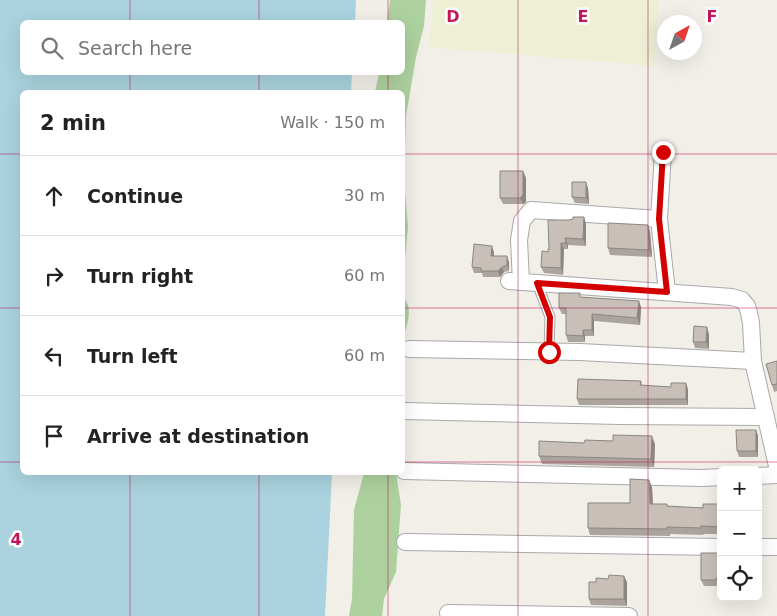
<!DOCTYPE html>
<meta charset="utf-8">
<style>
body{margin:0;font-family:"DejaVu Sans",sans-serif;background:#f6f6f6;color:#222}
.controls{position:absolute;right:15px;bottom:15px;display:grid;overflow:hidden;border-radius:8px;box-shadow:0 5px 20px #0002}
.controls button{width:45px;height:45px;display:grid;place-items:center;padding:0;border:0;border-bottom:1px solid #e0e0e0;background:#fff;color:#222;font:25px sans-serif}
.compass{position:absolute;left:657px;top:15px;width:45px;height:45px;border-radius:50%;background:#fff;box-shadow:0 5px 20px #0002;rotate:40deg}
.stop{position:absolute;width:15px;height:15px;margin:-11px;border:4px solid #d40000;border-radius:50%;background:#fff}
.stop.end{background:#d40000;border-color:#fff;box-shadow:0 1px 5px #0008}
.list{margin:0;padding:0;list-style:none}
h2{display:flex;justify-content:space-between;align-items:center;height:65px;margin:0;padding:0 20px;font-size:21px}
h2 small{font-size:16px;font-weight:400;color:#767676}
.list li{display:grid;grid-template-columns:32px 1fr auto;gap:15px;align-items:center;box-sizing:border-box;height:80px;padding:0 20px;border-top:1px solid #e0e0e0}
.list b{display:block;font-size:19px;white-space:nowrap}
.list em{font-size:16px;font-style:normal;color:#767676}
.icon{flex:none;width:28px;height:28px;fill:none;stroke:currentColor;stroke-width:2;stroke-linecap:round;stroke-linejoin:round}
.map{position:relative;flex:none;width:777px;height:616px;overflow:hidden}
.search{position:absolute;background:#fff;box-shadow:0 5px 20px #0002;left:20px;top:20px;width:385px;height:55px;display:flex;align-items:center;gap:12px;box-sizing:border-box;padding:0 18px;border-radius:8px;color:#767676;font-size:19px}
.panel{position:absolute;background:#fff;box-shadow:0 5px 20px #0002;left:20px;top:90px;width:385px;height:385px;border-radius:8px}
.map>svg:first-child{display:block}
.farmland{fill:#eef0d5}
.forest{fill:#add19e}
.water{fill:#aad3df}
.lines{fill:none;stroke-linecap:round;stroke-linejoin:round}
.service-casing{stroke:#a9a9a9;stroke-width:11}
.minor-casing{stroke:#a9a9a9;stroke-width:18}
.service{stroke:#fff;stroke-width:9}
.minor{stroke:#fff;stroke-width:16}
.wall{fill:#aba49e}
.shaded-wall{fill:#8b8681}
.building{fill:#c7bfb8;stroke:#8b8681}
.route{stroke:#d40000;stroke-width:6}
.grid{fill:none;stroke:#c2185b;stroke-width:1;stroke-opacity:0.55}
.grid-label{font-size:16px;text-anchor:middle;font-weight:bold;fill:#c2185b;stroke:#fff;stroke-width:5;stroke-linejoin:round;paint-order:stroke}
</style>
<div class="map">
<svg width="777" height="616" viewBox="0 0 777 616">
<rect width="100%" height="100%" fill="#f2efe9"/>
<!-- farmland -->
<path class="farmland" d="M433 0H659L654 66 429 47Z"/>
<!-- forest -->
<g class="forest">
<path d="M390 0H426L424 26 416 57 406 116 404 180 408 227 404 269 403 272 402 92H375L379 73 402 72V22H387Z"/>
<path d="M403 297C414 308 407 325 403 338Z"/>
<path d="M364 473H396L401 505 396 572 384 599 382 616H349L352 599 354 510Z"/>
</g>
<!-- water -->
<path class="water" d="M0 0H356L355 22H22V72L352 73 351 92H22V472L332 473 325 616H0Z"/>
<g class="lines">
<!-- service casing -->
<g class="service-casing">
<path id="service" d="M537 283 550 317 549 352"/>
</g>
<!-- minor casing -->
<g class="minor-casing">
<g id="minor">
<path d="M663 152 659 219 667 292"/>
<path d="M509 281 732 297 742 300 747 306 749 313 751 323 753 361 777 466"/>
<path d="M521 282 519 240 522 221 531 210 659 219"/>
<path d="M409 349 580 352 753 361"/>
<path d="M404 411 620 416 766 417"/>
<path d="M404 471 703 478 721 477"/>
<path d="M758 476 777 475"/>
<path d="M405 542 721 547"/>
<path d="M758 547H777"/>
<path d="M448 613 629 616"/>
</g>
</g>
<!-- service -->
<use href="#service" class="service"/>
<!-- minor -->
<use href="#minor" class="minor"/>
</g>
<!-- wall -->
<g class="wall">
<path d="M526 178V202L523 204H503L500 198Z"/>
<path d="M588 188 589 204 575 203 572 197Z"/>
<path d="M584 217 586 224V246L568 245V249H564L563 275 544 273 541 267 549 249 569 220Z"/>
<path d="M650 231 652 257 610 255 608 248Z"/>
<path d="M494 252V256L509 262V271L504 272 500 277H483L482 273H474L472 267Z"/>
<path d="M582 297 641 307 640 325 594 321V336H585V342H568L566 335V314H562L559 308Z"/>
<path d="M709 334V349L695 348 693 342Z"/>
<path d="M777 361V391L774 392 772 385Z"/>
<path d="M641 381 642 385 688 389V405H579L577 399Z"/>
<path d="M756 430 758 436V457H739L737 451Z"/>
<path d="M655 444 654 467 542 464 539 456Z"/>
<path d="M652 487 653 504H667L668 506 703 508 721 504V534H704L703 535 670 534V536L590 535 588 528 630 503Z"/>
<path d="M721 553V585H719V586H704L701 580Z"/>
<path d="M627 582V606L591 605 589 599Z"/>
</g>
<!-- shaded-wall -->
<g class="shaded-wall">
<path d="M523 171 526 178V202L523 204 520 198Z"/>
<path d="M586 182 588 188 589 204 586 198Z"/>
<path d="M584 217 586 224V246L583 239Z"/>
<path d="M648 225 650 231 652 257 649 250Z"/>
<path d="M565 238 568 245V249L566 243Z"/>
<path d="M561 243 564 249 563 275 561 268Z"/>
<path d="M492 246 494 252 493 262 491 256Z"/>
<path d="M507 256 509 262V271L507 265Z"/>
<path d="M502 267 504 272 500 277 498 271Z"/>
<path d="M639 301 641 307 640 325 637 318Z"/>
<path d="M592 314 594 321V336L592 330Z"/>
<path d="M707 327 709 334V349L706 342Z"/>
<path d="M583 330 585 336V342L583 336Z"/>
<path d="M686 383 688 389V405L686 399Z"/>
<path d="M756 430 758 436V457L756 451Z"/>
<path d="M652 436 655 444 654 467 651 459Z"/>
<path d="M649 480 652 487 653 511 650 504Z"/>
<path d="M624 576 627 582V606L624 599Z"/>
</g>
<!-- building -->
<g class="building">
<path d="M500 171H523V195L520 198H500Z"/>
<path d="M572 182H586V198L572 197Z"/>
<path d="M573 217H584L583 239 565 238 566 243H561V268L541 267 542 251 548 252V249H549L548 220H569L573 219Z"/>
<path d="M608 223 648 225 649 250 608 248Z"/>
<path d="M474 244 492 246 491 256H507V265L502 267 498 271H481V268L472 267Z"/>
<path d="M559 293H580V297L639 301 637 318 592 314V330H583V336L566 335V308H559Z"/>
<path d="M694 326 707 327 706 342H693Z"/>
<path d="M777 361V384L772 385 766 364Z"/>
<path d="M578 379 641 381 640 385 671 387V383H686V399H577Z"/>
<path d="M736 430H756V451H737Z"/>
<path d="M613 435 652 436 651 459 539 456V441L584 443 585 440 613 441Z"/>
<path d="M630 479 649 480 650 504H667V506L703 508V504H721V527L701 526V528L667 527V529L588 528V503H630Z"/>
<path d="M701 553H721V578H716V580H701Z"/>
<path d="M609 575 624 576V599H589V582H596V578L608 579Z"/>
</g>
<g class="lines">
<!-- route -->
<path class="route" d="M549 352 550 317 537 283 667 292 659 219 663 152"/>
</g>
<!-- grid -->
<path class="grid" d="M130 0V22M259 0V22M388 0V22M518 0V616M648 0V616M130 72V92M259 72V92M388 72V92M0 154H22M402 154H777M0 308H22M402 308H777M0 462H22M402 462H777M130 472V616M259 472V616M388 472V616"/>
<g class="grid-label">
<text x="453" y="22">D</text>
<text x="583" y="22">E</text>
<text x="712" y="22">F</text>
<text x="16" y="545">4</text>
</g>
</svg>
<div class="controls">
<button>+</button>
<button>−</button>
<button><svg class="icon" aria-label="locate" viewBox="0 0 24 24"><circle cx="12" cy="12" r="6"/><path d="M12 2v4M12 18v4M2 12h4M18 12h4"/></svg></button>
</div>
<svg class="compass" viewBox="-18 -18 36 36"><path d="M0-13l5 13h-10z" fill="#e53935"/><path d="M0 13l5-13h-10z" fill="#767676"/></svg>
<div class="stop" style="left:549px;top:352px"></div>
<div class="stop end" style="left:663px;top:152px"></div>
<div class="search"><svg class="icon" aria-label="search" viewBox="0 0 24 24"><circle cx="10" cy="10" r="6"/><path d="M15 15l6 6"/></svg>Search here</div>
<section class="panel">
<h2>2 min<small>Walk · 150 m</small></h2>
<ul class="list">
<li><svg class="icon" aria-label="ahead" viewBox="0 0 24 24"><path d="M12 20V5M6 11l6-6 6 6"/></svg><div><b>Continue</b></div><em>30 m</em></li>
<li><svg class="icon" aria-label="right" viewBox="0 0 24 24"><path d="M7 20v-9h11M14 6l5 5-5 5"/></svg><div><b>Turn right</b></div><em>60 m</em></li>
<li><svg class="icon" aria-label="left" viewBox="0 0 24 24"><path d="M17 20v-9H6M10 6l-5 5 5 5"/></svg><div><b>Turn left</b></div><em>60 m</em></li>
<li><svg class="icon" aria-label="arrive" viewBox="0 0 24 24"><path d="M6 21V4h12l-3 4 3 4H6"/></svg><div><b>Arrive at destination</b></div></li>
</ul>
</section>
</div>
